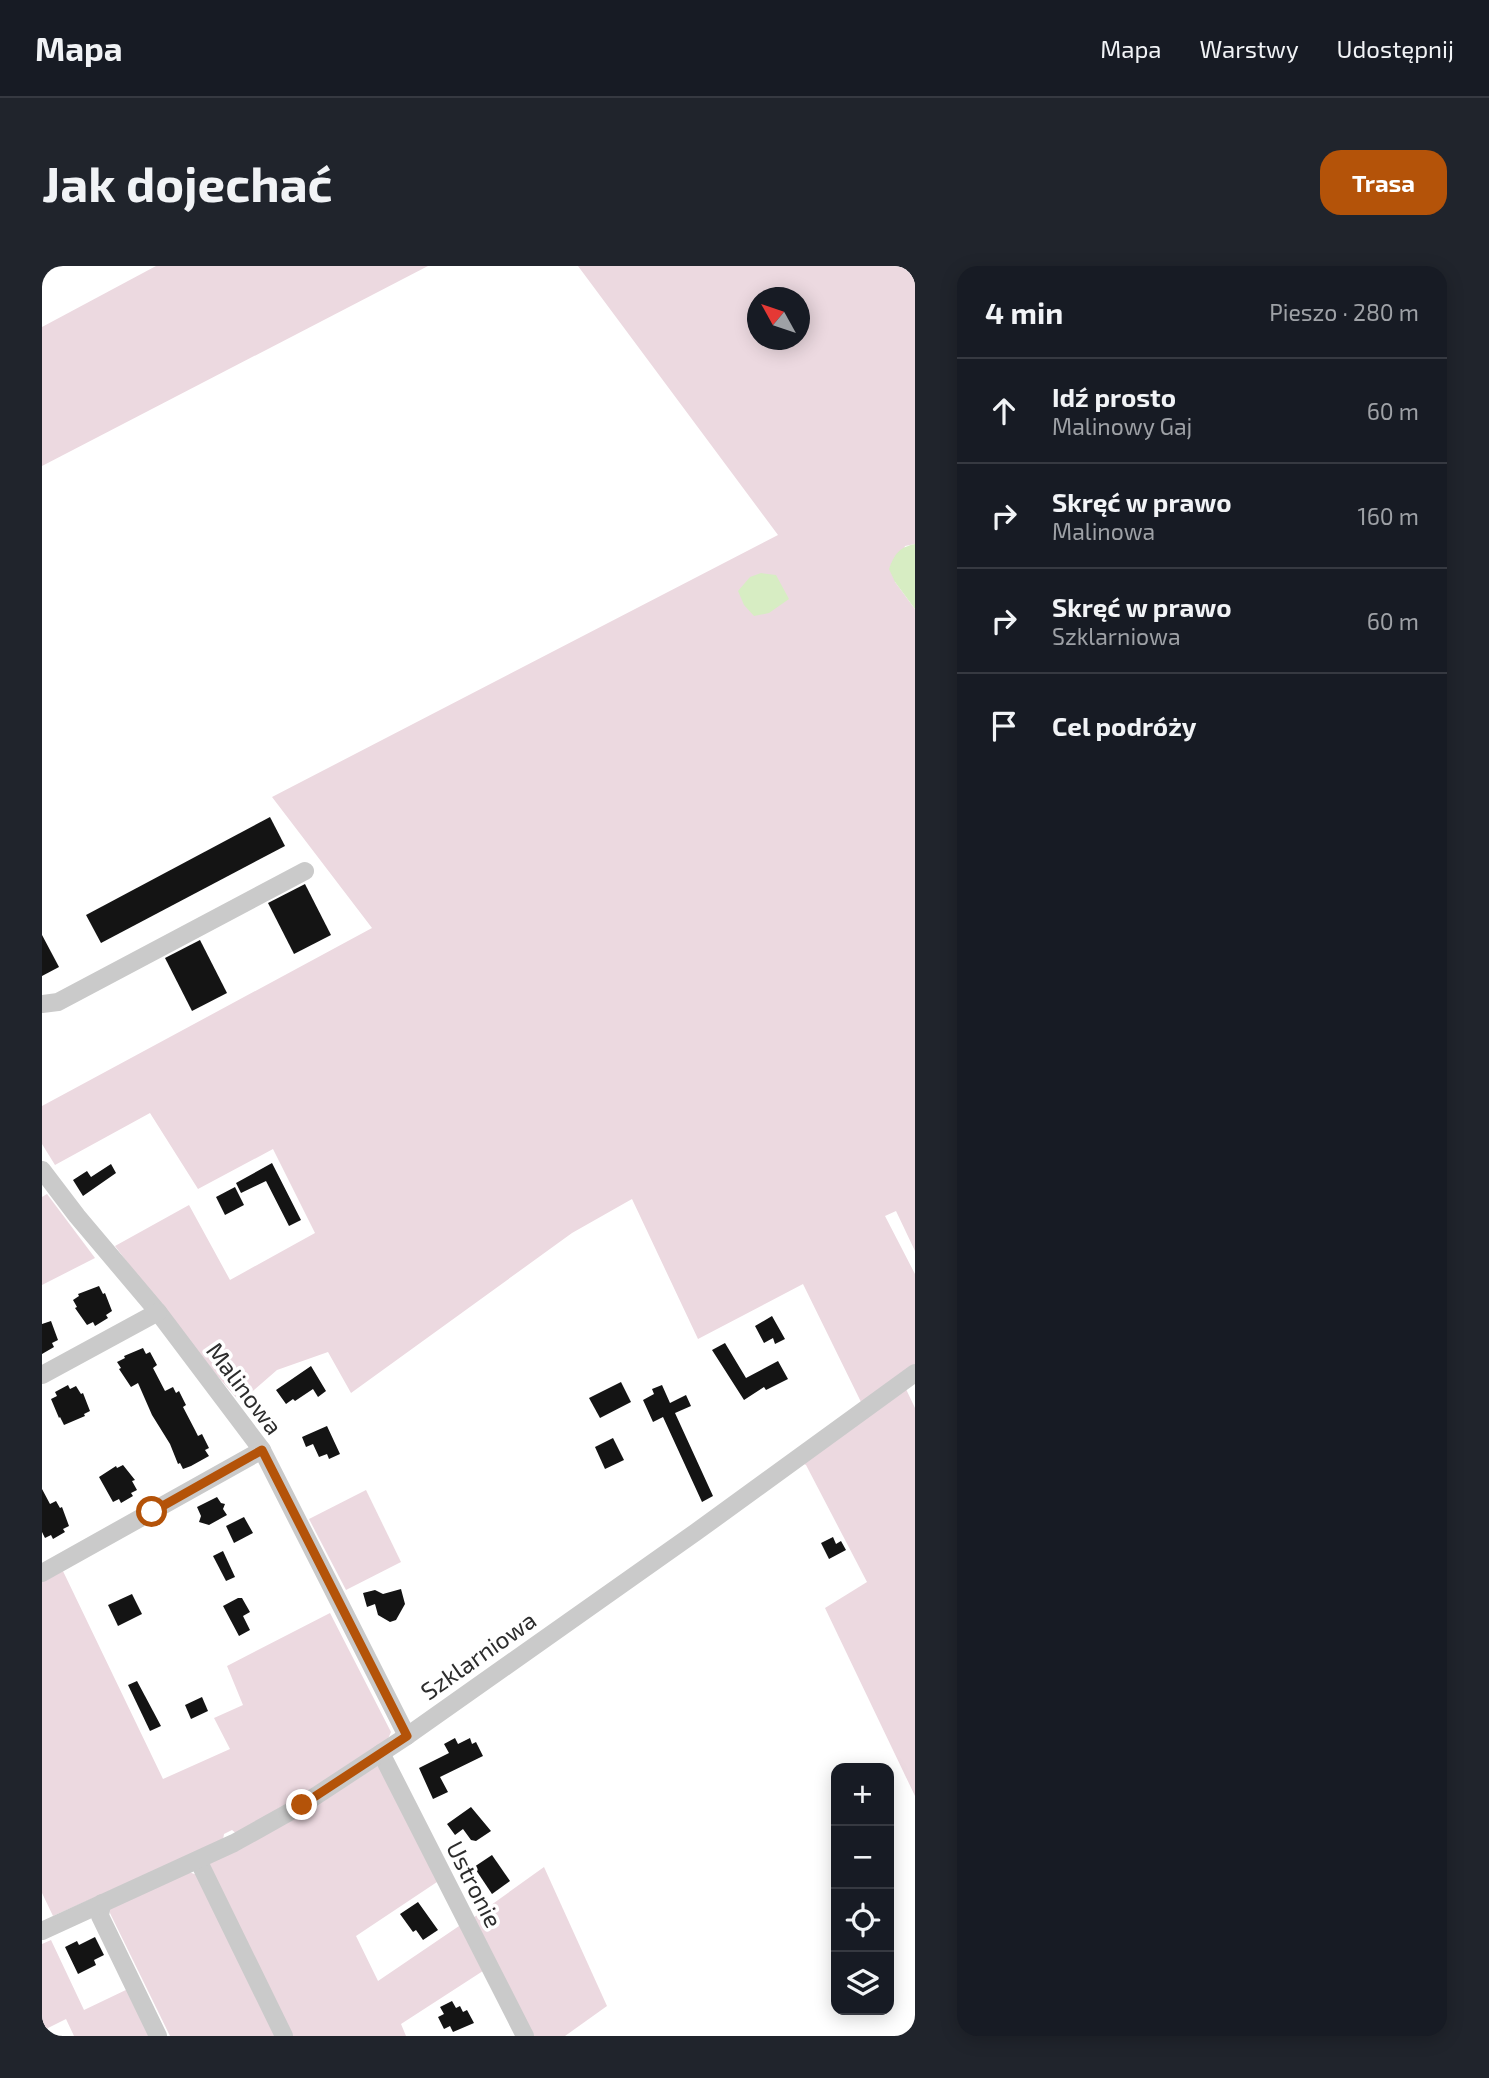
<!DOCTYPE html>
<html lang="pl">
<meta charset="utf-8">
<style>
body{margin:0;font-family:"Exo 2",sans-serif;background:#20242c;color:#f1f3f6}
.controls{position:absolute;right:21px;bottom:21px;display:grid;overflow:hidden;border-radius:14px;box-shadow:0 4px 18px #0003}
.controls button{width:63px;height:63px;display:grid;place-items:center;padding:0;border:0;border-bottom:2px solid #363941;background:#171b24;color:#f1f3f6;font:35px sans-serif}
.compass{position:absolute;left:705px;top:21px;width:63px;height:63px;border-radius:50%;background:#171b24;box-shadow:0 4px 18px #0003;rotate:310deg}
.stop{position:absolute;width:21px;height:21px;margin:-16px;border:5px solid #b45309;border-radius:50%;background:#fff}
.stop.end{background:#b45309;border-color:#fff;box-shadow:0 2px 7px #0008}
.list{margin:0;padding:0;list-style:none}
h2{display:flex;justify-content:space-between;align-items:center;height:91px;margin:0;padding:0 28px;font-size:30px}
h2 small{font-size:23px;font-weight:400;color:#9ea1a6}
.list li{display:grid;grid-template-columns:46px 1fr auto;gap:21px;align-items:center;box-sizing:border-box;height:105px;padding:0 28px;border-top:2px solid #363941}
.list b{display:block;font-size:26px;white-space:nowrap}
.list p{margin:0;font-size:23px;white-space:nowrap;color:#9ea1a6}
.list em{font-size:23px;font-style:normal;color:#9ea1a6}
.icon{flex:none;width:38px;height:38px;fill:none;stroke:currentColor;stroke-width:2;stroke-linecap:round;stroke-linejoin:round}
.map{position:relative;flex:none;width:873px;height:1770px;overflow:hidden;border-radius:21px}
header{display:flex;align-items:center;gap:42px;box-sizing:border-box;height:98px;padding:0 35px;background:#171b24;border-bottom:2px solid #363941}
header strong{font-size:33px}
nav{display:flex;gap:38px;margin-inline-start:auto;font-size:24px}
.intro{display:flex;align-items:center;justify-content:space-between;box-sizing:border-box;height:168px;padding:0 42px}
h1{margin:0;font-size:49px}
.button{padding:18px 32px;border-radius:21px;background:#b45309;color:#fff;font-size:24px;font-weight:700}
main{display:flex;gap:42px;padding:0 42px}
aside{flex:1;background:#171b24;border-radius:21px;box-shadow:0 4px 18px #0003}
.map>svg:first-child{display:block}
.green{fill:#ecd9e0;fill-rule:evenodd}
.water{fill:#d7edc3}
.building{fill:#141414}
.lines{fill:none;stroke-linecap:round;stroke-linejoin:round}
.minor{stroke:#cacaca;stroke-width:18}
.route{stroke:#b45309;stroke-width:9}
.labels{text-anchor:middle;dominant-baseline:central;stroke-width:7;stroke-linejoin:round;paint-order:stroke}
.street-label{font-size:24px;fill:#2d2d2d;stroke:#fff}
</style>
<header>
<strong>Mapa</strong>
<nav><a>Mapa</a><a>Warstwy</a><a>Udostępnij</a></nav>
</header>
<div class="intro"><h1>Jak dojechać</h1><a class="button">Trasa</a></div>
<main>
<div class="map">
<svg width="873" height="1770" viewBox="0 0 873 1770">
<rect width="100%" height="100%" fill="#fff"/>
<!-- green -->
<g class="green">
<path d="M114 0H386L0 200V61Z"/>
<path d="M536 0H873V278L863 280 853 316 873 343V985L854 945 843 950 873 1008V1100L819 1136 761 1018 656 1073 590 933 530 967 309 1127 286 1086 235 1104 198 1136 143 1073 73 980 147 939 188 1014 273 967 231 883 156 923 108 847 13 899 0 878V840L330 662 230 531 736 269ZM716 32H758V74H716Z"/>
<path d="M5 928 53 992 0 1019V931Z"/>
<path d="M863 1121 873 1142V1530L783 1342 825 1316 764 1199 758 1196Z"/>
<path d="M324 1224 359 1296 304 1324 267 1253Z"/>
<path d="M20 1303 121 1513 188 1483 172 1452 201 1439 185 1400 288 1347 349 1466 345 1475 250 1539 195 1568 190 1564 182 1568 181 1574 11 1650 0 1627V1314Z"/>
<path d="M337 1500 398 1614 314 1670 336 1715 420 1658 444 1703 359 1758 364 1770H248L164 1597 324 1501Z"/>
<path d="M502 1601 565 1740 523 1770H492L431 1652Z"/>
<path d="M144 1605 161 1611 238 1770H128L65 1641Z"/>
<path d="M9 1674 42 1744 88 1722 111 1770H32L24 1753 0 1765V1678Z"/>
</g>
<!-- water -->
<g class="water">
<path d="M873 278V343L853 316 847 303C852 288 858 281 873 278Z"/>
<path d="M719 307 734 309 747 333 727 347 712 350 702 339 696 325 708 311Z"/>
</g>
<!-- building -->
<g class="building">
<path d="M228 551 243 580 59 677 44 649Z"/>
<path d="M263 618 289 669 252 688 226 637Z"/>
<path d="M0 669 17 701 0 710Z"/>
<path d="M158 674 185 727 150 745 123 692Z"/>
<path d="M230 897 259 954 247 960 224 915 199 927 194 917Z"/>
<path d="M69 898 74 907 41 930 31 914 45 905 49 911Z"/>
<path d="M193 921 202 939 183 949 174 931Z"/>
<path d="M57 1020 61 1028 63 1027 70 1045 64 1049 66 1052 53 1060 51 1056 45 1059 33 1042 35 1041 31 1034 37 1030 36 1028Z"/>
<path d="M730 1050 743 1073 733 1078 731 1072 722 1077 713 1060Z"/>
<path d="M9 1055 16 1074 10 1077 12 1081 0 1088V1058Z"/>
<path d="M683 1077 704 1112 736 1095 746 1113 724 1124 722 1121 702 1134 670 1084Z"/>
<path d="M101 1082 104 1088 108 1086 115 1099 111 1102 123 1125 131 1121 134 1127 137 1125 144 1139 141 1141 153 1164 156 1170 160 1168 167 1182 163 1184 167 1190 149 1200 141 1203 138 1197 136 1198 128 1178 110 1149 96 1117 89 1121 77 1103 79 1102 75 1096 83 1092 82 1090Z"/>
<path d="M269 1100 284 1125 276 1131 271 1123 253 1135 251 1133 244 1138 234 1124Z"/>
<path d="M579 1116 589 1136 558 1152 547 1132Z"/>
<path d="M26 1119 28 1123 34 1120 39 1128 41 1127 48 1145 42 1148 43 1150 22 1159 18 1151 17 1152 9 1133 15 1130 13 1126Z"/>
<path d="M620 1119 628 1137 644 1129 649 1140 633 1147 671 1230 660 1236 621 1151 611 1156 601 1134 612 1128 610 1123Z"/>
<path d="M285 1160 298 1188 287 1193 285 1188 277 1191 271 1178 264 1181 260 1171Z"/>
<path d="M571 1172 582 1194 563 1203 553 1181Z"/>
<path d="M81 1199 93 1214 90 1215 95 1224 89 1227 91 1230 79 1237 77 1233 71 1236 57 1211 74 1200 75 1202Z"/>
<path d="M0 1223 8 1238 14 1235 18 1242 20 1241 27 1260 21 1263 23 1266 11 1273 9 1269 3 1272 0 1266Z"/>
<path d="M175 1231 179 1237 183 1238 181 1243 185 1249 167 1259 157 1256 159 1250 155 1241Z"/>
<path d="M202 1251 211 1267 192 1277 184 1260Z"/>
<path d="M791 1271 794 1278 799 1275 804 1284 787 1293 779 1277Z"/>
<path d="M181 1285 193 1311 184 1315 171 1290Z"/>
<path d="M359 1323 363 1338 354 1354 348 1356 336 1349 333 1338 325 1341 321 1327 333 1324 341 1328Z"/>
<path d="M90 1328 100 1348 76 1360 66 1339Z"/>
<path d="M196 1332H200L208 1346 201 1350 208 1364 197 1370 181 1340Z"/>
<path d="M95 1415 119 1460 108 1465 86 1419Z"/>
<path d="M160 1431 166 1445 149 1453 143 1439Z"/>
<path d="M413 1472 416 1478 428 1472 430 1478 434 1476 441 1490 398 1511 406 1526 391 1533 377 1502 407 1487 402 1478Z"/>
<path d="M429 1541 449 1565 434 1575 429 1574 421 1563 413 1569 405 1558Z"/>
<path d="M450 1589 468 1615 450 1628 432 1601Z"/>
<path d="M376 1636 396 1664 381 1674 374 1664 371 1666 358 1648Z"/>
<path d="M53 1671 62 1689 52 1694 54 1699 36 1708 23 1681 35 1675 37 1679Z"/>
<path d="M410 1735 414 1742 418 1740 421 1746 425 1744 432 1757 411 1766 408 1760 402 1763 396 1751 402 1748 398 1741Z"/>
</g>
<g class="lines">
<!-- minor -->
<g class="minor">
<path d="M0 738 16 736 263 605"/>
<path d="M0 904 35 950 116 1046 220 1184 365 1470"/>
<path d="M0 1109 116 1046"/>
<path d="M0 1307 220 1184"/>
<path d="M339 1487 483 1770"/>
<path d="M156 1594 242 1770"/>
<path d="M60 1637 58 1650 116 1770"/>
<path d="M0 1665 192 1577 260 1539 365 1470 654 1266 873 1107"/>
</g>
</g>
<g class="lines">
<!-- route -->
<path class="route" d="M110 1246 220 1184 365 1470 260 1539"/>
</g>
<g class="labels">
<!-- street labels -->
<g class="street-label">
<text transform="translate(203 1122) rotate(53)">Malinowa</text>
<text transform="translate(436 1389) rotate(-35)">Szklarniowa</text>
<text transform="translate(433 1618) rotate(63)">Ustronie</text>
</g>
</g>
</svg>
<div class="controls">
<button>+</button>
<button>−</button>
<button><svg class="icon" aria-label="locate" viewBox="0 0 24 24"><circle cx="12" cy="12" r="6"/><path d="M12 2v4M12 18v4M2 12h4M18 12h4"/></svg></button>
<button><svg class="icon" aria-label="layers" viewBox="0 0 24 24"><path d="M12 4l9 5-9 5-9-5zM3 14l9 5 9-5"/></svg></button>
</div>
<svg class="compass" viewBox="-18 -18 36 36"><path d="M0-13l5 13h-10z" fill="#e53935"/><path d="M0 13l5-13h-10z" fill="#9ea1a6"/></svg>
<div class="stop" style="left:110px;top:1246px"></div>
<div class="stop end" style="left:260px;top:1539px"></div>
</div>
<aside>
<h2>4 min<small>Pieszo · 280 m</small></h2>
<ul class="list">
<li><svg class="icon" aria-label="ahead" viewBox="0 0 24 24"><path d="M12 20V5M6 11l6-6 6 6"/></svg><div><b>Idź prosto</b><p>Malinowy Gaj</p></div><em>60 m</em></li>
<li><svg class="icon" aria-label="right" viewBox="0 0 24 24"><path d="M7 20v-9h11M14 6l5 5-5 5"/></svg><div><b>Skręć w prawo</b><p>Malinowa</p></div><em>160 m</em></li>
<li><svg class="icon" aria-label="right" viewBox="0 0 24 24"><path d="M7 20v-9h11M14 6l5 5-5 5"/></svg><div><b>Skręć w prawo</b><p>Szklarniowa</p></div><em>60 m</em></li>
<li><svg class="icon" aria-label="arrive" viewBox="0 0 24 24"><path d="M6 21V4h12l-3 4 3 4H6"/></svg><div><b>Cel podróży</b></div></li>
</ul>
</aside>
</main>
